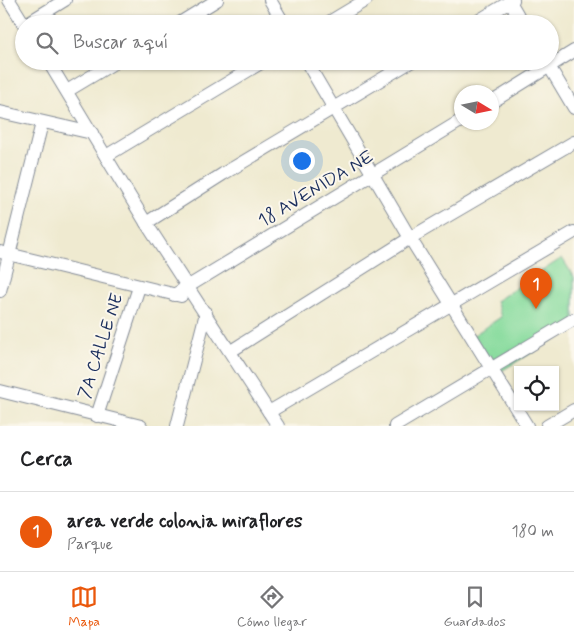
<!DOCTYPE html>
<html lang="es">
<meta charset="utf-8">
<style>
body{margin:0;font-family:Mynerve,sans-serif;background:#f2f2f2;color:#202124}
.controls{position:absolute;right:15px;bottom:15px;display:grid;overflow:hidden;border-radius:0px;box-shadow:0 1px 4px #0004}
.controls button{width:45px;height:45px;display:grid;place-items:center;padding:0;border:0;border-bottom:1px solid #e0e0e0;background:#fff;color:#202124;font:25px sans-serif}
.compass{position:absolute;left:454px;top:85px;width:45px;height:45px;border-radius:50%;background:#fff;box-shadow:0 1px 4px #0004;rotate:100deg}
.you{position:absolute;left:301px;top:160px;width:18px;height:18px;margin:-12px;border:4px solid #fff;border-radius:50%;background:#1a73e8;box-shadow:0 0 0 8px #1a73e833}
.badge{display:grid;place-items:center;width:32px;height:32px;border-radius:50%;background:#ea580c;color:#fff;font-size:16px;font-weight:700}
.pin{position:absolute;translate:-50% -41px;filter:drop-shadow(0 1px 2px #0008)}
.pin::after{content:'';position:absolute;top:26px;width:18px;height:15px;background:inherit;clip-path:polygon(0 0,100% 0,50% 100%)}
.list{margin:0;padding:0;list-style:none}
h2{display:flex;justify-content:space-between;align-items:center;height:65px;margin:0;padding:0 20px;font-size:21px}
h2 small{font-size:16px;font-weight:400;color:#757577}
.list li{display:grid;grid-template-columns:32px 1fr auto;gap:15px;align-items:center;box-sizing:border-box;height:80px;padding:0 20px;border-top:1px solid #e0e0e0}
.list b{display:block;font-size:19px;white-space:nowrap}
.list p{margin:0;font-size:16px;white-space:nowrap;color:#757577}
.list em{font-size:16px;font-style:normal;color:#757577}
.icon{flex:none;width:28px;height:28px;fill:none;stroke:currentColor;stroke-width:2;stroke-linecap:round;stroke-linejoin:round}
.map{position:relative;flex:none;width:574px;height:426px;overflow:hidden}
.search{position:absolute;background:#fff;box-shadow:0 1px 4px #0004;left:15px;right:15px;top:15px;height:55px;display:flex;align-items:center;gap:12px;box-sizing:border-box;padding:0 18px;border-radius:28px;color:#757577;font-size:19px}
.sheet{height:145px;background:#fff}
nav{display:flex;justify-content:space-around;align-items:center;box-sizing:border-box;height:70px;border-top:1px solid #e0e0e0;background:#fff;font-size:14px;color:#757577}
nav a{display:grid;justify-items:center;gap:2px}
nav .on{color:#ea580c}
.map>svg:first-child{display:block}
.green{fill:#87db9d;stroke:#51857e}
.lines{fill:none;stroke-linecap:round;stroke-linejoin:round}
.minor-casing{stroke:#858c97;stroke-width:14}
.minor{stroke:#fff;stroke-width:12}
.labels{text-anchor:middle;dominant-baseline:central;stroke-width:4;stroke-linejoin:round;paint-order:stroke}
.street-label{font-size:18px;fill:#1b2f5e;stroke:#fbf7ec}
</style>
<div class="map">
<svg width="574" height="426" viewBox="0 0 574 426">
<rect width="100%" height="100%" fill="#fbf7ec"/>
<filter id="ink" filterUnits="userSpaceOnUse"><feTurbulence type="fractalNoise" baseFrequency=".02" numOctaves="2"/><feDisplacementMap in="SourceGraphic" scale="10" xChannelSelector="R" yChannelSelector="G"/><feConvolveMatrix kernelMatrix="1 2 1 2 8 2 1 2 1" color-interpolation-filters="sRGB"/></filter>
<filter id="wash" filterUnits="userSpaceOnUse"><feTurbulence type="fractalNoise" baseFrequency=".0096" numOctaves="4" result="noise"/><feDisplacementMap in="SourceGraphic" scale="20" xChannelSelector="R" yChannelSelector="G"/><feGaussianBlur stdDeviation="1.12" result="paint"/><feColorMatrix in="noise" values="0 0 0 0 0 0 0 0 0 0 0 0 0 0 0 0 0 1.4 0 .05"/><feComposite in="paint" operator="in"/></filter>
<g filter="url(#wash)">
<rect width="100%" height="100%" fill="#efead0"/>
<!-- green -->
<path class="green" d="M562 258 574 277V327L493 376 468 339 501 317 496 301Z"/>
</g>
<g filter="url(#ink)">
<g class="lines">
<!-- minor casing -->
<g class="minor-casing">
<g id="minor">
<path d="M9 0 24 24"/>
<path d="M270 0 284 24"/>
<path d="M509 0 523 24"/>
<path d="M26 24 65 0"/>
<path d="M178 24 217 0"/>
<path d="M326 24 366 0"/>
<path d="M473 24 513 0"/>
<path d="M48 61 146 223 278 426"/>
<path d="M306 61 410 238 527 426"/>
<path d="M546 61 574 108"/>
<path d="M67 91 117 61"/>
<path d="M492 102 574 51"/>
<path d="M0 112 92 133"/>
<path d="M106 156 264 61"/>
<path d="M146 223 223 174 412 61"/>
<path d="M0 252 181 296"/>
<path d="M0 291 42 123"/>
<path d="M174 295 462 120"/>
<path d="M231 351 410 238 574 142"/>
<path d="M0 391 141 426"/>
<path d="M269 412 574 232"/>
<path d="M97 416 139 287"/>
<path d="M177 426 206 313"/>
<path d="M395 426 574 319"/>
<path d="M547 426 574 410"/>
</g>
</g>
<!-- minor -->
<use href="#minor" class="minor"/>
</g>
</g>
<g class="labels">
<!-- street labels -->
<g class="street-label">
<text transform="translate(316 189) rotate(-31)">18 AVENIDA NE</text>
<text transform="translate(101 346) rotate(-72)">7A CALLE NE</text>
</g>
</g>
</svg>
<div class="controls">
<button><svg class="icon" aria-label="locate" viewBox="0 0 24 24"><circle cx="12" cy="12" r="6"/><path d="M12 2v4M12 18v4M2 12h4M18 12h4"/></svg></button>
</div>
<svg class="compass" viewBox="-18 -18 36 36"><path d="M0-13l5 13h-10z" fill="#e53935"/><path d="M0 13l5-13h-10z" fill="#757577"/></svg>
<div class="you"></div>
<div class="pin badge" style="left:536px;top:309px">1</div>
<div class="search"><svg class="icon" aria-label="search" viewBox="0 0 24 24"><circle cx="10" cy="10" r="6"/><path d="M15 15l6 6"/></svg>Buscar aquí</div>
</div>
<section class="sheet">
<h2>Cerca<small></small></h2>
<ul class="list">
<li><span class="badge">1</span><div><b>area verde colonia miraflores</b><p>Parque</p></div><em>180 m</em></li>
</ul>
</section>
<nav>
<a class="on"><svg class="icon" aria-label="map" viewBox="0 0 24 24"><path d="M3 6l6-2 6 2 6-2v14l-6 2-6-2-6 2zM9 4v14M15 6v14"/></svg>Mapa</a>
<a><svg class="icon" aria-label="directions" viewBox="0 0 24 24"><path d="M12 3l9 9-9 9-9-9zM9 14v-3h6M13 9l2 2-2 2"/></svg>Cómo llegar</a>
<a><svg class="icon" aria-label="saved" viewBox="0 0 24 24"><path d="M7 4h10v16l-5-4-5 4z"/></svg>Guardados</a>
</nav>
